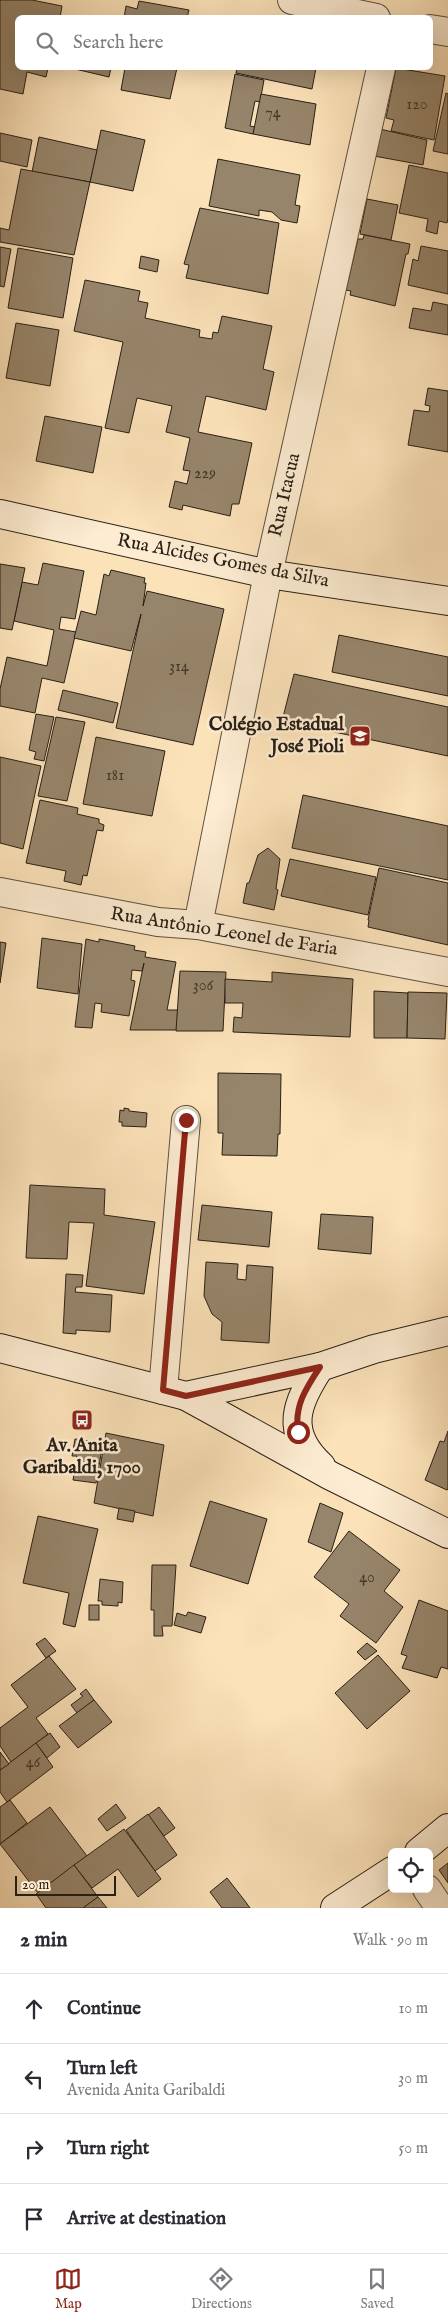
<!DOCTYPE html>
<meta charset="utf-8">
<style>
body{margin:0;font-family:"IM FELL English",serif;background:#f7f7f7;color:#2b2b33}
.controls{position:absolute;right:15px;bottom:15px;display:grid;overflow:hidden;border-radius:8px;box-shadow:0 5px 20px #0002}
.controls button{width:45px;height:45px;display:grid;place-items:center;padding:0;border:0;border-bottom:1px solid #e1e1e2;background:#fff;color:#2b2b33;font:25px sans-serif}
.scale{position:absolute;left:15px;bottom:12px;width:101px;box-sizing:border-box;padding-left:5px;border:2px solid #292016;border-top:0;font-size:14px;line-height:18px;white-space:nowrap;color:#292016;-webkit-text-stroke:4px #fdecd2;paint-order:stroke}
.stop{position:absolute;width:15px;height:15px;margin:-11px;border:4px solid #8f2418;border-radius:50%;background:#fff}
.stop.end{background:#8f2418;border-color:#fff;box-shadow:0 1px 5px #0008}
.list{margin:0;padding:0;list-style:none}
h2{display:flex;justify-content:space-between;align-items:center;height:65px;margin:0;padding:0 20px;font-size:21px}
h2 small{font-size:16px;font-weight:400;color:#7c7c81}
.list li{display:grid;grid-template-columns:32px 1fr auto;gap:15px;align-items:center;box-sizing:border-box;height:70px;padding:0 20px;border-top:1px solid #e1e1e2}
.list b{display:block;font-size:19px;white-space:nowrap}
.list p{margin:0;font-size:16px;white-space:nowrap;color:#7c7c81}
.list em{font-size:16px;font-style:normal;color:#7c7c81}
.icon{flex:none;width:28px;height:28px;fill:none;stroke:currentColor;stroke-width:2;stroke-linecap:round;stroke-linejoin:round}
.map{position:relative;flex:none;width:448px;height:1908px;overflow:hidden}
.search{position:absolute;background:#fff;box-shadow:0 5px 20px #0002;left:15px;right:15px;top:15px;height:55px;display:flex;align-items:center;gap:12px;box-sizing:border-box;padding:0 18px;border-radius:8px;color:#7c7c81;font-size:19px}
.sheet{height:345px;background:#fff}
nav{display:flex;justify-content:space-around;align-items:center;box-sizing:border-box;height:70px;border-top:1px solid #e1e1e2;background:#fff;font-size:14px;color:#7c7c81}
nav a{display:grid;justify-items:center;gap:2px}
nav .on{color:#8f2418}
.map>svg:first-child{display:block}
.building{fill:#97856b;stroke:#292016}
.lines{fill:none;stroke-linecap:round;stroke-linejoin:round}
.street-casing{stroke:#5e503f;stroke-width:30}
.secondary-casing{stroke:#292016;stroke-width:30}
.street{stroke:#fdecd2;stroke-width:28}
.secondary{stroke:#fdecd2;stroke-width:28}
.route{stroke:#8f2418;stroke-width:6}
.labels{text-anchor:middle;dominant-baseline:central;stroke-width:5;stroke-linejoin:round;paint-order:stroke}
.number-label{font-size:16px;fill:#44392b}
.street-label{font-size:19px;fill:#292016;stroke:#fdecd2}
.poi-label{font-size:19px;font-weight:bold;fill:#292016;stroke:#fdecd2;text-anchor:end}
</style>
<div class="map">
<svg width="448" height="1908" viewBox="0 0 448 1908">
<rect width="100%" height="100%" fill="#fce2b9"/>
<filter id="stains"><feTurbulence type="fractalNoise" baseFrequency=".004" numOctaves="4"/><feColorMatrix values="0 0 0 0 .2 0 0 0 0 .09 0 0 0 0 .02 0 0 0 .5 -.17"/></filter>
<radialGradient id="worn" r=".72"><stop offset=".6" stop-color="#630" stop-opacity="0"/><stop offset="1" stop-color="#630" stop-opacity=".3"/></radialGradient>
<!-- building -->
<g class="building">
<path d="M0 0H32L62 6 60 18H18V68H48L46 77 27 72 23 94 0 89Z"/>
<path d="M139 1 189 10 187 18H124L126 6 137 9Z"/>
<path d="M76 68H111L109 77 75 69Z"/>
<path d="M125 68H177L170 99 121 90Z"/>
<path d="M237 68H316L312 89 236 73Z"/>
<path d="M396 68 445 76 434 140 391 131 394 120 386 118Z"/>
<path d="M235 74 264 80 260 102 255 101 250 126 255 127 253 134 225 128Z"/>
<path d="M446 93 448 94V154L433 151Z"/>
<path d="M261 94 316 104 310 145 253 134Z"/>
<path d="M380 129 427 140 423 165 374 156Z"/>
<path d="M101 130 145 140 133 191 90 182Z"/>
<path d="M0 133 32 140 27 167 0 161Z"/>
<path d="M39 137 97 150 90 182 32 172Z"/>
<path d="M218 159 300 175 295 205 300 206 297 223 281 220 272 212 259 210V216L209 206Z"/>
<path d="M409 165 448 173V218L447 223 439 221 437 234 426 231 428 219 399 213Z"/>
<path d="M21 169 90 182 74 255 0 242V228L9 230Z"/>
<path d="M367 199 398 205 391 240 360 234Z"/>
<path d="M200 208 279 223 268 294 186 278 189 265 184 264Z"/>
<path d="M364 235 410 244 408 254H406L395 306 350 295 351 291 346 290 358 239H363Z"/>
<path d="M421 246 448 251V294L408 285 413 259 418 261Z"/>
<path d="M0 247 11 249 4 287 0 286Z"/>
<path d="M18 248 73 258 63 318 8 308Z"/>
<path d="M141 256 159 260 157 272 139 268Z"/>
<path d="M85 280 140 291 138 301 148 303 145 318 200 330 199 337 212 339 213 332 218 333 222 316 272 326 263 369 274 372 266 410 206 396 198 432 252 443 239 504H232L230 516 183 505 182 510 169 507 175 481 187 484 190 471 183 470 190 438 166 432 172 406 137 398 129 433 105 428 123 342 74 331Z"/>
<path d="M433 302 448 305V335L409 328 413 308 431 311Z"/>
<path d="M16 323 59 330 50 386 6 378Z"/>
<path d="M428 388 448 391V452L408 445 414 410 429 412 430 406 425 405Z"/>
<path d="M45 416 102 427 93 473 36 461Z"/>
<path d="M43 563 84 571 75 619 61 617 59 629 76 632 64 683 42 678 35 713 0 706V689L7 657 47 666 54 630 14 621 22 582 38 585Z"/>
<path d="M0 564 25 568 12 630 0 628Z"/>
<path d="M111 570 145 578 144 583H146L143 606 147 591 224 609 193 745 116 728 141 614 131 651 74 638 81 611 96 615 104 574 109 576Z"/>
<path d="M339 635 448 657V696L332 672Z"/>
<path d="M294 674 448 707V756L282 721Z"/>
<path d="M63 690 118 703 113 723 58 710Z"/>
<path d="M36 714 54 717 44 761 34 759 36 752 29 750Z"/>
<path d="M56 717 85 722 67 801 38 796Z"/>
<path d="M96 737 165 751 152 816 83 804Z"/>
<path d="M0 757 41 766 23 849 0 843Z"/>
<path d="M303 795 448 826V880L292 848Z"/>
<path d="M40 800 78 808 77 814 99 819V823L104 825 103 831 97 830 87 876 83 875 81 885 64 881 66 871 26 863Z"/>
<path d="M268 848 280 859 276 889 278 890 274 910 243 903 247 883H249L258 855Z"/>
<path d="M290 859 376 877 368 915 281 896Z"/>
<path d="M379 868 448 883V945L368 927 369 920H368Z"/>
<path d="M42 938 82 944 78 994 37 988Z"/>
<path d="M86 939 99 942V939L135 946 134 950 146 952 145 957 176 962 167 1010H178L177 1030H130L144 963 142 971 132 970 131 980 135 981 129 1016 101 1012 102 1004 95 1003 92 1028 75 1027Z"/>
<path d="M0 942 6 943 0 983Z"/>
<path d="M180 971 226 972 223 1031H176Z"/>
<path d="M272 972 353 979 350 1037 233 1032 234 1017 242 1018 243 1003H225V979L272 982Z"/>
<path d="M374 991 408 993 407 1038H374Z"/>
<path d="M408 992 447 993 445 1039 407 1038Z"/>
<path d="M218 1073 281 1074 280 1134H278L277 1156 222 1155 223 1133H218Z"/>
<path d="M124 1108 129 1109V1111L147 1113 146 1127 122 1126V1122H119L120 1110 124 1111Z"/>
<path d="M30 1185 105 1189 104 1215 155 1222 144 1294 86 1286 94 1223 69 1222 67 1259 26 1258Z"/>
<path d="M202 1205 272 1212 269 1247 198 1240Z"/>
<path d="M321 1214 373 1217 371 1254 318 1249Z"/>
<path d="M206 1262 238 1264 237 1279 246 1280 247 1265 273 1267 269 1343 221 1340 222 1322 212 1314 204 1296Z"/>
<path d="M66 1274 83 1275 82 1287H76L75 1292 112 1295 110 1332 76 1330V1334L63 1333Z"/>
<path d="M448 1431V1489L447 1490 425 1480 440 1441 444 1442Z"/>
<path d="M106 1433 164 1445 153 1516 94 1503Z"/>
<path d="M75 1439 103 1443 96 1483 73 1480 77 1456H72Z"/>
<path d="M210 1501 267 1519 248 1584 190 1566Z"/>
<path d="M320 1503 343 1513 331 1552 308 1542Z"/>
<path d="M119 1508 135 1511 133 1522 117 1519Z"/>
<path d="M38 1516 98 1529 75 1627 63 1624 69 1593 23 1583Z"/>
<path d="M349 1531 400 1570 384 1591 403 1607 376 1643 340 1616 349 1604 314 1577Z"/>
<path d="M152 1565H176L172 1626H162L163 1636H154V1610H151Z"/>
<path d="M100 1579 123 1582 122 1603 118 1602V1606L102 1605V1601H98Z"/>
<path d="M419 1600 448 1611V1669L441 1667 437 1678 402 1668 407 1656 401 1654Z"/>
<rect x="89" y="1605" width="10" height="15"/>
<path d="M188 1612 206 1617 201 1633 174 1625 177 1613 186 1616Z"/>
<path d="M45 1638 56 1651 46 1658 36 1644Z"/>
<path d="M367 1643 377 1651 365 1660 357 1652Z"/>
<path d="M378 1655 410 1691 367 1729 335 1693Z"/>
<path d="M49 1656 76 1689 36 1718 48 1734 11 1762 0 1746V1728L28 1707 11 1685Z"/>
<path d="M86 1689 94 1700 77 1713 71 1705 83 1696 80 1694Z"/>
<path d="M94 1700 112 1722 78 1748 59 1726Z"/>
<path d="M50 1733 60 1747 47 1758 36 1743Z"/>
<path d="M36 1743 53 1767 7 1802 0 1792V1770Z"/>
<path d="M0 1752 9 1764 0 1770Z"/>
<path d="M10 1800 27 1823 0 1844V1807Z"/>
<path d="M116 1804 126 1818 107 1831 98 1819Z"/>
<path d="M50 1807 87 1856 38 1893 0 1844Z"/>
<path d="M159 1807 175 1828 164 1836 148 1815Z"/>
<path d="M148 1814 177 1855 155 1871 126 1830Z"/>
<path d="M124 1829 161 1879 138 1897 118 1869 92 1888 74 1865Z"/>
<path d="M448 1863V1883L439 1870Z"/>
<path d="M74 1865 98 1897 83 1908H46L36 1894Z"/>
<path d="M227 1878 245 1901 250 1908H222L210 1892Z"/>
<path d="M98 1897 107 1908H83Z"/>
</g>
<g class="lines">
<!-- street casing -->
<g class="street-casing">
<g id="street">
<path d="M292 0 376 18"/>
<path d="M430 29 448 32"/>
<path d="M0 892 158 922 198 925 448 972"/>
<path d="M198 925 268 574 381 68"/>
<path d="M163 1390 186 1120"/>
<path d="M427 1889 440 1908"/>
</g>
</g>
<!-- secondary casing -->
<g class="secondary-casing">
<g id="secondary">
<path d="M0 514 268 574 448 601"/>
<path d="M0 1348 186 1396 320 1367 374 1349 448 1331"/>
<path d="M320 1367C296 1403 284 1432 321 1466"/>
<path d="M186 1396 331 1476 448 1534"/>
<path d="M419 1852 448 1828"/>
<path d="M335 1908 392 1871"/>
</g>
</g>
<!-- street -->
<use href="#street" class="street"/>
<!-- secondary -->
<use href="#secondary" class="secondary"/>
</g>
<g class="lines">
<!-- route -->
<path class="route" d="M186 1120 163 1390 186 1396 320 1367C306 1388 294 1406 298 1432"/>
</g>
<!-- icons -->
<defs>
<g id="school-square" transform="scale(1.125)"><rect x="-9" y="-9" width="18" height="18" rx="4" fill="#8f2418" stroke="#fdecd2"/><path d="M0-5L7-2L0 1L-7-2ZM-4 1L0 2.5L4 1V4Q0 6-4 4Z" fill="#fff"/></g>
<g id="bus-square" transform="scale(1.125)"><rect x="-9" y="-9" width="18" height="18" rx="4" fill="#8f2418" stroke="#fdecd2"/><path d="M-5-6H5V4H4V6H2V4H-2V6H-4V4H-5ZM-3.5-4V0h7V-4ZM-3.5 1.2v1.5H-2V1.2ZM2 1.2v1.5H3.5V1.2Z" fill="#fff"/></g>
</defs>
<g fill-rule="evenodd">
<use href="#school-square" x="360" y="736"/>
<use href="#bus-square" x="82" y="1420"/>
</g>
<g class="labels">
<!-- number labels -->
<g class="number-label">
<text x="417" y="105">120</text>
<text x="273" y="113">74</text>
<text x="205" y="474">229</text>
<text x="179" y="667">314</text>
<text x="115" y="776">181</text>
<text x="203" y="986">306</text>
<text x="367" y="1578">40</text>
<text x="33" y="1763">46</text>
</g>
<!-- street labels -->
<g class="street-label">
<text transform="translate(285 495) rotate(-77)">Rua Itacua</text>
<text transform="translate(223 561) rotate(11)">Rua Alcides Gomes da Silva</text>
<text transform="translate(224 932) rotate(9)">Rua Antônio Leonel de Faria</text>
</g>
<!-- poi labels -->
<g class="poi-label">
<text x="344" y="725">Colégio Estadual<tspan x="344" dy="22">José Pioli</tspan></text>
<text x="82" y="1446" text-anchor="middle">Av. Anita<tspan x="82" dy="22">Garibaldi, 1700</tspan></text>
</g>
</g>
<rect width="100%" height="100%" filter="url(#stains)"/>
<rect width="100%" height="100%" fill="url(#worn)"/>
</svg>
<div class="controls">
<button><svg class="icon" aria-label="locate" viewBox="0 0 24 24"><circle cx="12" cy="12" r="6"/><path d="M12 2v4M12 18v4M2 12h4M18 12h4"/></svg></button>
</div>
<div class="scale">20 m</div>
<div class="stop" style="left:298px;top:1432px"></div>
<div class="stop end" style="left:186px;top:1120px"></div>
<div class="search"><svg class="icon" aria-label="search" viewBox="0 0 24 24"><circle cx="10" cy="10" r="6"/><path d="M15 15l6 6"/></svg>Search here</div>
</div>
<section class="sheet">
<h2>2 min<small>Walk · 90 m</small></h2>
<ul class="list">
<li><svg class="icon" aria-label="ahead" viewBox="0 0 24 24"><path d="M12 20V5M6 11l6-6 6 6"/></svg><div><b>Continue</b></div><em>10 m</em></li>
<li><svg class="icon" aria-label="left" viewBox="0 0 24 24"><path d="M17 20v-9H6M10 6l-5 5 5 5"/></svg><div><b>Turn left</b><p>Avenida Anita Garibaldi</p></div><em>30 m</em></li>
<li><svg class="icon" aria-label="right" viewBox="0 0 24 24"><path d="M7 20v-9h11M14 6l5 5-5 5"/></svg><div><b>Turn right</b></div><em>50 m</em></li>
<li><svg class="icon" aria-label="arrive" viewBox="0 0 24 24"><path d="M6 21V4h12l-3 4 3 4H6"/></svg><div><b>Arrive at destination</b></div></li>
</ul>
</section>
<nav>
<a class="on"><svg class="icon" aria-label="map" viewBox="0 0 24 24"><path d="M3 6l6-2 6 2 6-2v14l-6 2-6-2-6 2zM9 4v14M15 6v14"/></svg>Map</a>
<a><svg class="icon" aria-label="directions" viewBox="0 0 24 24"><path d="M12 3l9 9-9 9-9-9zM9 14v-3h6M13 9l2 2-2 2"/></svg>Directions</a>
<a><svg class="icon" aria-label="saved" viewBox="0 0 24 24"><path d="M7 4h10v16l-5-4-5 4z"/></svg>Saved</a>
</nav>
